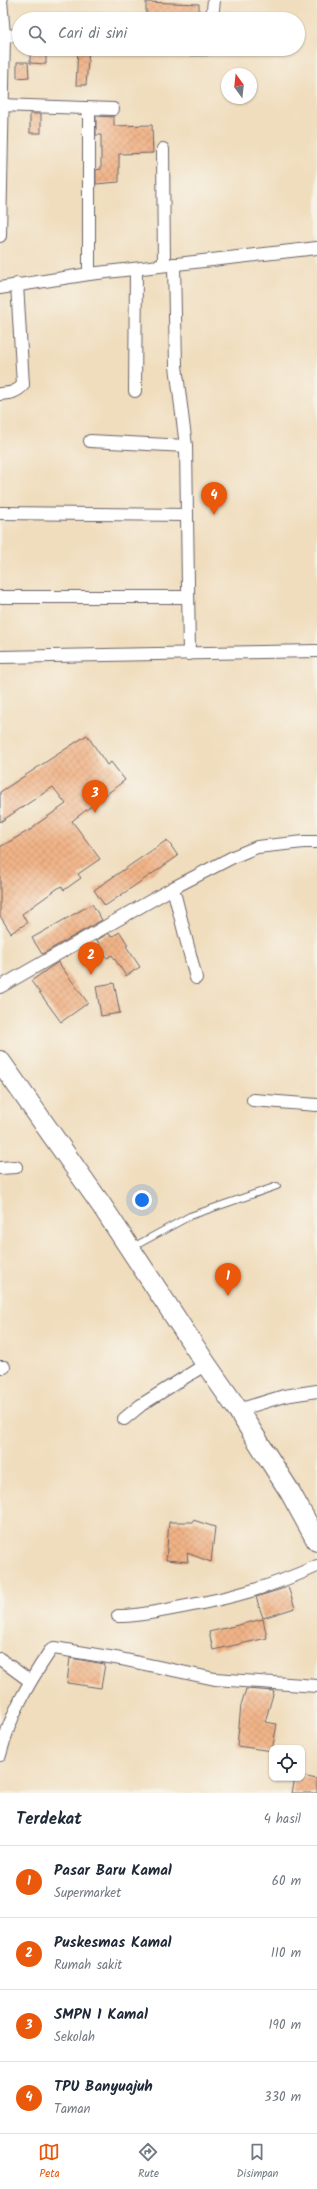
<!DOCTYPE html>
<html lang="id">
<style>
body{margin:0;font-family:Kalam,sans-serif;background:#f2f2f3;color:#1f2937}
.controls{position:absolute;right:12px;bottom:12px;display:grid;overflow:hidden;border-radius:8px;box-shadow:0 1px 3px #0004}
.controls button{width:36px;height:36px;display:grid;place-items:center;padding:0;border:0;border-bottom:1px solid #e0e1e3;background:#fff;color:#1f2937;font:20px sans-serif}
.compass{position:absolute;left:221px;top:68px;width:36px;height:36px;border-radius:50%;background:#fff;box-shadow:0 1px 3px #0004;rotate:345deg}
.you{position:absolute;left:142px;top:1200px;width:14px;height:14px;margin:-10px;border:3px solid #fff;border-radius:50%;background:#1a73e8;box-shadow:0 0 0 6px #1a73e833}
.badge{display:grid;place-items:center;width:26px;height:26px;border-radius:50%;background:#ea580c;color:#fff;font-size:13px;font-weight:700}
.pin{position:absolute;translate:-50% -33px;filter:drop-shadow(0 1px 2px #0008)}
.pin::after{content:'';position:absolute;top:21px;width:14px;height:12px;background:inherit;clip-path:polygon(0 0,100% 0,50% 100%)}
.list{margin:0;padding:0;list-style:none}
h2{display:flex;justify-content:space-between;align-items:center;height:52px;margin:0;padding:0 16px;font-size:17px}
h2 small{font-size:13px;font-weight:400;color:#747a83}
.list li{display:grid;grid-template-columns:26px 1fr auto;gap:12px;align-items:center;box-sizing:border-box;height:72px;padding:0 16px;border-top:1px solid #e0e1e3}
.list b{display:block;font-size:15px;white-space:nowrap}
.list p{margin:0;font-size:13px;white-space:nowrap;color:#747a83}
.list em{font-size:13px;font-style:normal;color:#747a83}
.icon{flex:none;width:22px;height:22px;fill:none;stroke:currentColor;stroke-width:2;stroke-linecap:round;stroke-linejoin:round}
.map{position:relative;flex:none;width:317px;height:1793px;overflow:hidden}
.search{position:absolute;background:#fff;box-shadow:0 1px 3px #0004;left:12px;right:12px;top:12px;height:44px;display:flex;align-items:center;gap:10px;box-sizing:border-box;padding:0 14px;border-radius:22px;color:#747a83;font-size:15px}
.sheet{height:340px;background:#fff}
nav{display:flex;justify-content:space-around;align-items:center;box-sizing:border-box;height:56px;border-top:1px solid #e0e1e3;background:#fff;font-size:11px;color:#747a83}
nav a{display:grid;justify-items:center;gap:2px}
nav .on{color:#ea580c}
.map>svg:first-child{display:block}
.building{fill:url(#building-cross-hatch)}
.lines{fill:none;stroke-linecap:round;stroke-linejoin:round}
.service-casing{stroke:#6a6368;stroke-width:8}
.minor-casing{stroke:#6a6368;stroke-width:14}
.trunk-casing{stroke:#6a6368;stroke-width:22}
.service{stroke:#fff;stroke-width:6}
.minor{stroke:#fff;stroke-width:12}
.trunk{stroke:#fff;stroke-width:20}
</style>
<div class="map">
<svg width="317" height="1793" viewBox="0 0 317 1793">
<defs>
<pattern id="building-cross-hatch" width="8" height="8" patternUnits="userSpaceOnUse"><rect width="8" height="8" fill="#f1b387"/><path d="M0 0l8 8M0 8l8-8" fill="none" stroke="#ce9a75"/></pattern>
</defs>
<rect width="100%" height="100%" fill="#f7f3e8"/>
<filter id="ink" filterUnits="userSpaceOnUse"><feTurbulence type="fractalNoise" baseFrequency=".025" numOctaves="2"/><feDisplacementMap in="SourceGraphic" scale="8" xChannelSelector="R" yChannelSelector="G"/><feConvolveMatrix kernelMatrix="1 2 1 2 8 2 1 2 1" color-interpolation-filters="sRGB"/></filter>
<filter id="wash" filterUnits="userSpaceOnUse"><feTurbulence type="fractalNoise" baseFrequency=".012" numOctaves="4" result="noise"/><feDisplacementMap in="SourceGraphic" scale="16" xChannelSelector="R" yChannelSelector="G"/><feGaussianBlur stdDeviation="0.9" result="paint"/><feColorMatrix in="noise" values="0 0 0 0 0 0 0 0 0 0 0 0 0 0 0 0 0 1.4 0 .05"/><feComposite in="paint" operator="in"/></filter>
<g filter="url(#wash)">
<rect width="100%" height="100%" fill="#f0ddbd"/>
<g id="blocks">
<!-- building -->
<g class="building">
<path d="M146 2 199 4V16L179 15V19H146Z"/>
<path d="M78 49H89L86 85H76Z"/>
<path d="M30 50 46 51V64L30 63Z"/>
<path d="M17 62H28L29 77 17 78Z"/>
<rect x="30" y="114" width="11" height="19"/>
<path d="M96 116 114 117V126L152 125 153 153 119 154V182L96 184V170L101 169V135H96Z"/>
<path d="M87 735 107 765 111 762 125 780 72 821 100 859 78 874 81 878 64 890 61 886 22 914 27 923 11 933 0 916V847L35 827 34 826 66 804 53 787 0 822V792Z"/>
<path d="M167 840 178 856 105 906 94 890Z"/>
<path d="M92 904 102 920 42 954 32 938Z"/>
<path d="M120 932 128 945 126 946 140 967 126 976 112 955 107 958 97 940 109 933 111 937Z"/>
<path d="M58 962 88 1003 61 1022 31 981Z"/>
<path d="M114 983 120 1013 101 1016 96 986Z"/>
<path d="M193 1520 215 1527 211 1562 187 1553 188 1562 166 1560 169 1522H193Z"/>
<path d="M288 1587 295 1608 263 1618 256 1597Z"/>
<path d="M263 1619 267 1638 213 1650 209 1632Z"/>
<path d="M70 1658 105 1664 101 1688 67 1683Z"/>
<path d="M246 1689 274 1691 265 1722 277 1724 272 1751 237 1746 241 1705Z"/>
<path d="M302 1776 317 1779V1793H292L295 1778H302Z"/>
</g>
</g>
</g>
<g filter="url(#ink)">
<use href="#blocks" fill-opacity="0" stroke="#6a6368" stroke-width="1"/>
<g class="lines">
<!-- service casing -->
<g class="service-casing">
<path id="service" d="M133 1247 190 1216 277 1186"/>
</g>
<!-- minor casing -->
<g class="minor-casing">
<g id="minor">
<path d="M212 19 214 0"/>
<path d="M4 35 19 36"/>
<path d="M183 49H206"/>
<path d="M0 105 113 109"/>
<path d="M89 109V274"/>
<path d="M163 149 164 265"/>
<path d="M0 236 4 35 1 0"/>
<path d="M174 264 176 366 186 446 189 654"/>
<path d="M0 288 89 274 317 248"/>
<path d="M135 391 136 269"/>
<path d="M0 394C9 393 16 393 23 385L17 284"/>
<path d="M90 441 186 446"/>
<path d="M0 513 187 515"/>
<path d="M0 597H188"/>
<path d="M0 657 317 651"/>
<path d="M173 888 196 978"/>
<path d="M0 987 173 888 235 856 257 847 304 842H317"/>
<path d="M253 1100 317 1105"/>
<path d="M0 1168 16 1167"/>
<path d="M0 1367H4"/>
<path d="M238 1410 284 1396 317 1391"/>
<path d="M124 1419 141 1405 206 1364"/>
<path d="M118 1616C140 1616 160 1611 182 1607 231 1598 271 1587 317 1566"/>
<path d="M0 1659 30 1681"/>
<path d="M0 1755C10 1715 27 1685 50 1651L54 1648 121 1659 215 1679 317 1686"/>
</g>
</g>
<!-- trunk casing -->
<g class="trunk-casing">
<path id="trunk" d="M0 1061 102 1206 206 1364 238 1410 290 1492 317 1541"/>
</g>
<!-- service -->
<use href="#service" class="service"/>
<!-- minor -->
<use href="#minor" class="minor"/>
<!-- trunk -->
<use href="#trunk" class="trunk"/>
</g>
</g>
</svg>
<div class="controls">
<button><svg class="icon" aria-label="locate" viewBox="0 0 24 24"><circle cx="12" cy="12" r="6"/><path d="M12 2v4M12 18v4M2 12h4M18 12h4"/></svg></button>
</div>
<svg class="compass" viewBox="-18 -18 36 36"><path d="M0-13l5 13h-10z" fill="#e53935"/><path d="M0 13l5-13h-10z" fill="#747a83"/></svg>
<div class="you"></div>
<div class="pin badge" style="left:228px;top:1296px">1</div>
<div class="pin badge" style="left:91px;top:975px">2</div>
<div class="pin badge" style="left:95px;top:813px">3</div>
<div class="pin badge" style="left:214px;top:515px">4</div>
<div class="search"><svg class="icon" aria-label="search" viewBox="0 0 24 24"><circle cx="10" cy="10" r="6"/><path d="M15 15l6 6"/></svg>Cari di sini</div>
</div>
<section class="sheet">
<h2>Terdekat<small>4 hasil</small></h2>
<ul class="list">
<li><span class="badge">1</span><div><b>Pasar Baru Kamal</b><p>Supermarket</p></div><em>60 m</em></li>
<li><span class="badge">2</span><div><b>Puskesmas Kamal</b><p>Rumah sakit</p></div><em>110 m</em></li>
<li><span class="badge">3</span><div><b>SMPN 1 Kamal</b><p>Sekolah</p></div><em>190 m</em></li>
<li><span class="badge">4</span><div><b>TPU Banyuajuh</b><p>Taman</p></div><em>330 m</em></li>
</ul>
</section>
<nav>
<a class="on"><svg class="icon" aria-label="map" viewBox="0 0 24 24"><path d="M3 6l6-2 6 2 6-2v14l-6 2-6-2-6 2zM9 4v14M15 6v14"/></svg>Peta</a>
<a><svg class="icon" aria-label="directions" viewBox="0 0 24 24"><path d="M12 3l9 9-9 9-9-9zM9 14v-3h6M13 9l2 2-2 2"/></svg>Rute</a>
<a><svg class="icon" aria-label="saved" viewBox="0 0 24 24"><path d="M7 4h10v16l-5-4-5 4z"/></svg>Disimpan</a>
</nav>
